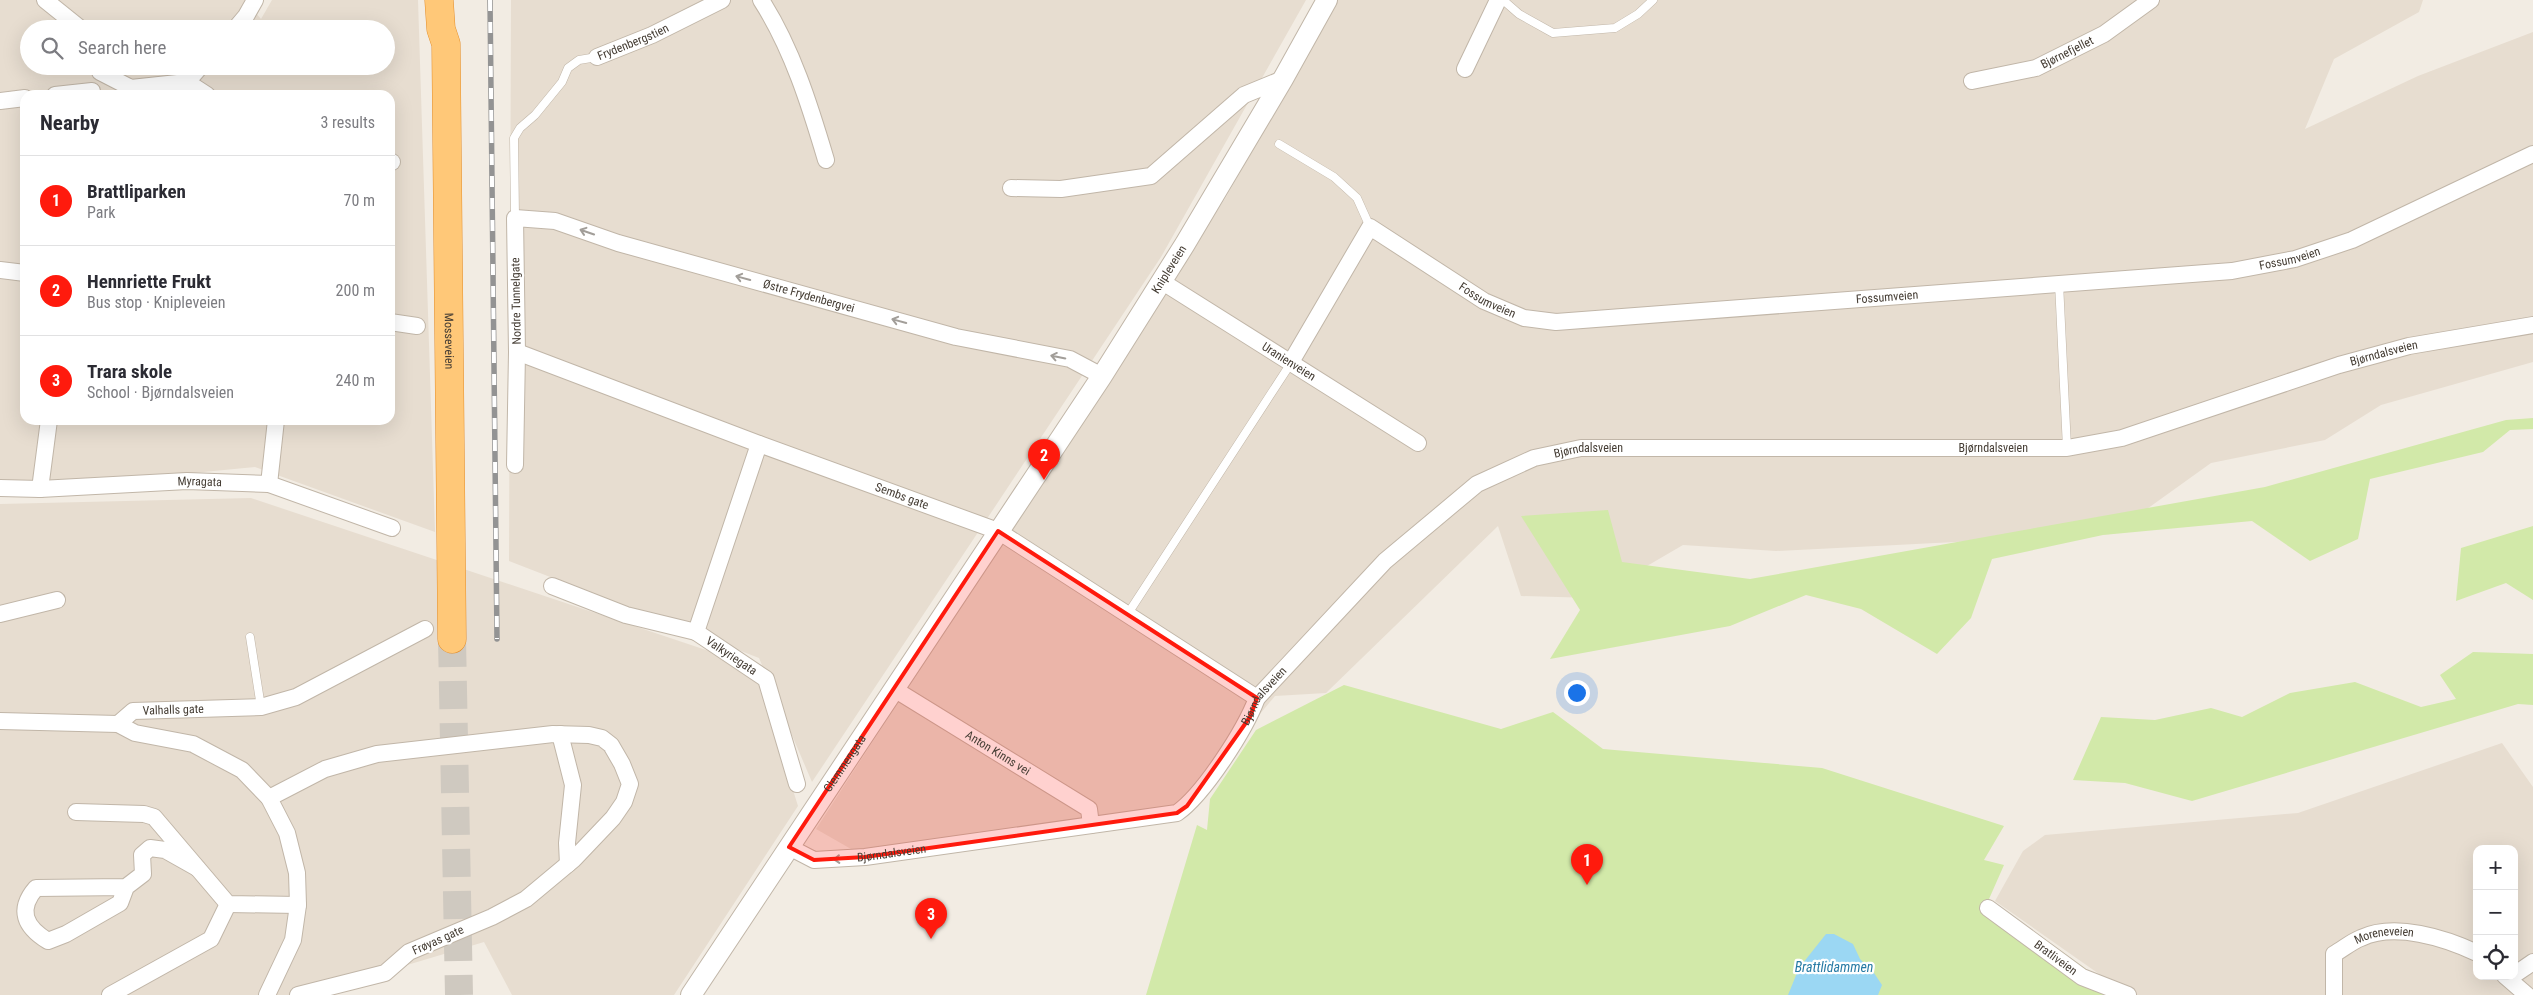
<!DOCTYPE html>
<meta charset="utf-8">
<style>
body{margin:0;font-family:"Roboto Condensed",sans-serif;background:#f2f2f3;color:#2b2b33}
.controls{position:absolute;right:15px;bottom:15px;display:grid;overflow:hidden;border-radius:10px;box-shadow:0 5px 20px #0002}
.controls button{width:45px;height:45px;display:grid;place-items:center;padding:0;border:0;border-bottom:1px solid #e1e1e2;background:#fff;color:#2b2b33;font:25px sans-serif}
.you{position:absolute;left:1576px;top:692px;width:18px;height:18px;margin:-12px;border:4px solid #fff;border-radius:50%;background:#1a73e8;box-shadow:0 0 0 8px #1a73e833}
.badge{display:grid;place-items:center;width:32px;height:32px;border-radius:50%;background:#ff1a0d;color:#fff;font-size:16px;font-weight:700}
.pin{position:absolute;translate:-50% -41px;filter:drop-shadow(0 1px 2px #0008)}
.pin::after{content:'';position:absolute;top:26px;width:18px;height:15px;background:inherit;clip-path:polygon(0 0,100% 0,50% 100%)}
.list{margin:0;padding:0;list-style:none}
h2{display:flex;justify-content:space-between;align-items:center;height:65px;margin:0;padding:0 20px;font-size:21px}
h2 small{font-size:16px;font-weight:400;color:#7c7c81}
.list li{display:grid;grid-template-columns:32px 1fr auto;gap:15px;align-items:center;box-sizing:border-box;height:90px;padding:0 20px;border-top:1px solid #e1e1e2}
.list b{display:block;font-size:19px;white-space:nowrap}
.list p{margin:0;font-size:16px;white-space:nowrap;color:#7c7c81}
.list em{font-size:16px;font-style:normal;color:#7c7c81}
.icon{flex:none;width:28px;height:28px;fill:none;stroke:currentColor;stroke-width:2;stroke-linecap:round;stroke-linejoin:round}
.map{position:relative;flex:none;width:2533px;height:995px;overflow:hidden}
.search{position:absolute;background:#fff;box-shadow:0 5px 20px #0002;left:20px;top:20px;width:375px;height:55px;display:flex;align-items:center;gap:12px;box-sizing:border-box;padding:0 18px;border-radius:28px;color:#7c7c81;font-size:19px}
.panel{position:absolute;background:#fff;box-shadow:0 5px 20px #0002;left:20px;top:90px;width:375px;height:335px;border-radius:15px}
.map>svg:first-child{display:block}
.residential{fill:#e7ddd0;fill-rule:evenodd}
.green{fill:#d2e9a9}
.water{fill:#9bd7f3}
.lines{fill:none;stroke-linecap:round;stroke-linejoin:round}
.trunk-tunnel{stroke:#cfc9c0;stroke-width:28;stroke-dasharray:28 14;stroke-linecap:butt}
.service-casing{stroke:#c1b6a8;stroke-width:9}
.minor-casing{stroke:#c1b6a8;stroke-width:18}
.tertiary-casing{stroke:#c1b6a8;stroke-width:22}
.trunk-casing{stroke:#e48e2a;stroke-width:29}
.service{stroke:#fff;stroke-width:8}
.minor{stroke:#fff;stroke-width:16}
.tertiary{stroke:#fff;stroke-width:20}
.trunk{stroke:#ffc878;stroke-width:28}
.rail-casing{stroke:#939393;stroke-width:5.5}
.rail{stroke:#fff;stroke-width:4;stroke-dasharray:11;stroke-linecap:butt}
.oneway{stroke:#a29e99}
.marked{fill:#ff1a0d;fill-opacity:0.2;stroke:#ff1a0d;stroke-width:4;stroke-linejoin:round}
.labels{text-anchor:middle;dominant-baseline:central;stroke-width:4.5;stroke-linejoin:round;paint-order:stroke}
.street-label{font-size:12px;fill:#443c33;stroke:#fff}
.water-label{font-size:14px;font-style:italic;fill:#267aa4;stroke:#fff}
</style>
<div class="map">
<svg width="2533" height="995" viewBox="0 0 2533 995">
<rect width="100%" height="100%" fill="#f2ece3"/>
<!-- residential -->
<g class="residential">
<path d="M0 0H245L261 19 272 0H418L435 532 255 467 69 485 0 480ZM29 29H386V66H29ZM25 95H390V420H25Z"/>
<path d="M511 0H1306L1161 257 812 782 759 658 509 561Z"/>
<path d="M1338 0H2423L2419 12 2334 59 2305 129 2418 76 2533 32V362L2381 405 2325 440 2211 463 2112 534 1776 551 1683 545 1592 598 1521 596 1498 526 1326 693 1275 696 1185 804 858 853 816 829 1226 197Z"/>
<path d="M251 498 712 652 758 679 798 806 674 995H512L484 942 307 995H0V504Z"/>
<path d="M2502 743 2533 787V995H2129L1995 901 2023 851 2045 835 2298 813ZM2477 849H2514V976H2477Z"/>
</g>
<!-- green -->
<g class="green">
<path d="M2533 418V429L2510 430 2483 452 2370 479 2358 539 2310 561 2252 521 2103 535 1992 559 1971 618 1937 654 1861 609 1806 595 1730 626 1550 659 1580 610 1521 516 1608 510 1622 562 1750 579 2265 487 2506 420Z"/>
<path d="M2533 526V600L2506 583 2456 601 2461 548Z"/>
<path d="M2473 652 2533 654V705L2518 704 2192 801 2125 783 2073 780 2101 717 2155 720 2211 708 2242 717 2290 693 2355 682 2421 707 2456 699 2440 675Z"/>
<path d="M1344 685 1501 729 1553 712 1603 749 1822 768 2004 826 1984 860 2004 865 1989 899 2122 995H1146L1197 825 1207 830 1210 799 1256 730Z"/>
</g>
<!-- water -->
<path class="water" d="M1826 934H1834L1853 944 1860 959 1874 973 1882 985 1878 995H1788L1799 968Z"/>
<g class="lines">
<!-- trunk-tunnel -->
<path class="trunk-tunnel" d="M452 639 459 995"/>
<!-- service casing -->
<g class="service-casing">
<g id="service">
<path d="M1503 0 1519 14 1553 33 1615 28 1638 14 1653 0"/>
<path d="M1279 144 1334 177 1357 198 1370 227"/>
<path d="M515 218 514 138 520 128 535 115 562 82 568 68 579 60 597 57"/>
<path d="M2059 283 2067 448"/>
<path d="M1127 615 1291 363"/>
<path d="M250 637 261 707"/>
</g>
</g>
<!-- minor casing -->
<g class="minor-casing">
<g id="minor">
<path d="M45 0 81 29"/>
<path d="M761 0C792 48 810 106 826 160"/>
<path d="M235 29 246 16 255 0"/>
<path id="s1" d="M597 57 652 35 722 0"/>
<path d="M1465 69 1498 0"/>
<path d="M100 72 131 88 187 82 207 95"/>
<path id="s2" d="M1972 81 2036 68 2104 34 2151 0"/>
<path d="M187 82 201 66"/>
<path d="M55 95 92 91"/>
<path d="M0 101 25 98"/>
<path d="M390 162H392"/>
<path d="M1011 188 1061 189 1151 176 1244 95 1283 79"/>
<path d="M0 270 25 273"/>
<path id="s3" d="M1161 281 1418 443"/>
<path d="M390 322 417 326"/>
<path id="s4" d="M517 352 759 444 998 531 1257 698"/>
<path id="s5" d="M1291 362 1370 227 1484 301 1524 318 1556 322 2232 271 2295 259 2352 240 2533 154"/>
<path id="s6" d="M759 444 696 632 766 679 797 784"/>
<path id="s7" d="M515 465 517 352 515 218 555 221 618 243 956 337 1070 359 1102 376"/>
<path d="M269 484 276 420"/>
<path id="s8" d="M0 488 40 489 187 481 269 484 392 528"/>
<path d="M40 489 49 420"/>
<path d="M552 586 626 615 696 632"/>
<path d="M0 614 57 600"/>
<path id="s9" d="M894 689 1089 809 1091 825"/>
<path d="M0 721 118 724 135 733 193 744 242 770 269 798 287 833 297 873 298 905 293 940 267 995"/>
<path id="s10" d="M118 724 133 711 261 707 296 697 425 629"/>
<path d="M560 734 573 785 567 843 568 864"/>
<path d="M269 798 325 769 377 754 553 734 589 735 602 738 611 745 622 764 630 784 624 802 613 818 574 859 526 899 492 917 409 952 385 973 298 995"/>
<path d="M76 812 144 814 154 817 228 904 298 905"/>
<path id="s11" d="M789 847 814 860 865 857 1177 813C1204 794 1245 730 1257 698L1385 561 1477 484 1534 458 1581 448H2067L2122 438 2339 365 2409 346 2533 325"/>
<path d="M126 887 120 903 66 934 48 941C25 927 17 910 36 888L126 887 143 874 142 855 150 848 165 850 197 868"/>
<path id="s12" d="M1988 908 2082 977 2128 995"/>
<path d="M2514 975 2533 962"/>
<path d="M2505 976 2527 995"/>
<path d="M110 995 211 939 228 904"/>
<path id="s13" d="M2334 995V954C2343 949 2351 942 2361 938 2395 922 2445 938 2477 953"/>
</g>
</g>
<!-- tertiary casing -->
<g class="tertiary-casing">
<g id="tertiary">
<path id="s14" d="M691 995 1102 376 1185 244 1283 79 1327 0"/>
</g>
</g>
<!-- trunk casing -->
<g class="trunk-casing">
<g id="trunk">
<path id="s15" d="M439 0 441 29 446 44 452 639"/>
</g>
</g>
<!-- service -->
<use href="#service" class="service"/>
<!-- minor -->
<use href="#minor" class="minor"/>
<!-- tertiary -->
<use href="#tertiary" class="tertiary"/>
<!-- trunk -->
<use href="#trunk" class="trunk"/>
<!-- rail casing -->
<g class="rail-casing">
<path id="rail" d="M490 0 497 639"/>
</g>
<!-- rail -->
<use href="#rail" class="rail"/>
</g>
<!-- one-way arrows -->
<defs><path id="oneway-shaft" d="M-6 0H5M1.5-3L5.5 0L1.5 3" fill="none" stroke-width="1.6" stroke-linecap="round" stroke-linejoin="round" transform="scale(1.25)"/></defs>
<g class="oneway">
<use href="#oneway-shaft" transform="translate(587 232) rotate(-161)"/>
<use href="#oneway-shaft" transform="translate(743 278) rotate(-165)"/>
<use href="#oneway-shaft" transform="translate(899 321) rotate(-165)"/>
<use href="#oneway-shaft" transform="translate(1058 357) rotate(-169)"/>
<use href="#oneway-shaft" transform="translate(841 859) rotate(177)"/>
</g>
<!-- marked area -->
<path class="marked" d="M998 531 1257 698 1250 717 1187 806 1177 813 865 857 814 860 789 847Z"/>
<g class="labels">
<!-- street labels -->
<g class="street-label">
<text stroke="none"><textPath href="#s1" startOffset="39">Frydenbergstien</textPath></text>
<text stroke="none"><textPath href="#s2" startOffset="100">Bjørnefjellet</textPath></text>
<text stroke="none"><textPath href="#s5" startOffset="1105">Fossumveien</textPath></text>
<text stroke="none"><textPath href="#s14" startOffset="869">Knipleveien</textPath></text>
<text stroke="none"><textPath href="#s7" startOffset="552">Østre Frydenbergvei</textPath></text>
<text stroke="none"><textPath href="#s5" startOffset="700">Fossumveien</textPath></text>
<text stroke="none"><textPath href="#s5" startOffset="295">Fossumveien</textPath></text>
<text transform="translate(516 301) rotate(-91)">Nordre Tunnelgate</text>
<text stroke="none"><textPath href="#s15" startOffset="342">Mosseveien</textPath></text>
<text stroke="none"><textPath href="#s11" startOffset="1771">Bjørndalsveien</textPath></text>
<text stroke="none"><textPath href="#s3" startOffset="151">Uranienveien</textPath></text>
<text stroke="none"><textPath href="#s11" startOffset="1366">Bjørndalsveien</textPath></text>
<text stroke="none"><textPath href="#s11" startOffset="961">Bjørndalsveien</textPath></text>
<text stroke="none"><textPath href="#s8" startOffset="200">Myragata</textPath></text>
<text stroke="none"><textPath href="#s4" startOffset="411">Sembs gate</textPath></text>
<text stroke="none"><textPath href="#s6" startOffset="241">Valkyriegata</textPath></text>
<text stroke="none"><textPath href="#s11" startOffset="541">Bjørndalsveien</textPath></text>
<text stroke="none"><textPath href="#s10" startOffset="60">Valhalls gate</textPath></text>
<text stroke="none"><textPath href="#s9" startOffset="122">Anton Kinns vei</textPath></text>
<text stroke="none"><textPath href="#s14" startOffset="278">Glemmengata</textPath></text>
<text stroke="none"><textPath href="#s11" startOffset="106">Bjørndalsveien</textPath></text>
<text stroke="none"><textPath href="#s13" startOffset="96">Moreneveien</textPath></text>
<text transform="translate(438 940) rotate(-24)">Frøyas gate</text>
<text stroke="none"><textPath href="#s12" startOffset="84">Bratliveien</textPath></text>
</g>
<!-- water labels -->
<g class="water-label">
<text x="1834" y="967">Brattlidammen</text>
</g>
</g>
</svg>
<div class="controls">
<button>+</button>
<button>−</button>
<button><svg class="icon" aria-label="locate" viewBox="0 0 24 24"><circle cx="12" cy="12" r="6"/><path d="M12 2v4M12 18v4M2 12h4M18 12h4"/></svg></button>
</div>
<div class="you"></div>
<div class="pin badge" style="left:1587px;top:885px">1</div>
<div class="pin badge" style="left:1044px;top:480px">2</div>
<div class="pin badge" style="left:931px;top:939px">3</div>
<div class="search"><svg class="icon" aria-label="search" viewBox="0 0 24 24"><circle cx="10" cy="10" r="6"/><path d="M15 15l6 6"/></svg>Search here</div>
<section class="panel">
<h2>Nearby<small>3 results</small></h2>
<ul class="list">
<li><span class="badge">1</span><div><b>Brattliparken</b><p>Park</p></div><em>70 m</em></li>
<li><span class="badge">2</span><div><b>Hennriette Frukt</b><p>Bus stop · Knipleveien</p></div><em>200 m</em></li>
<li><span class="badge">3</span><div><b>Trara skole</b><p>School · Bjørndalsveien</p></div><em>240 m</em></li>
</ul>
</section>
</div>
